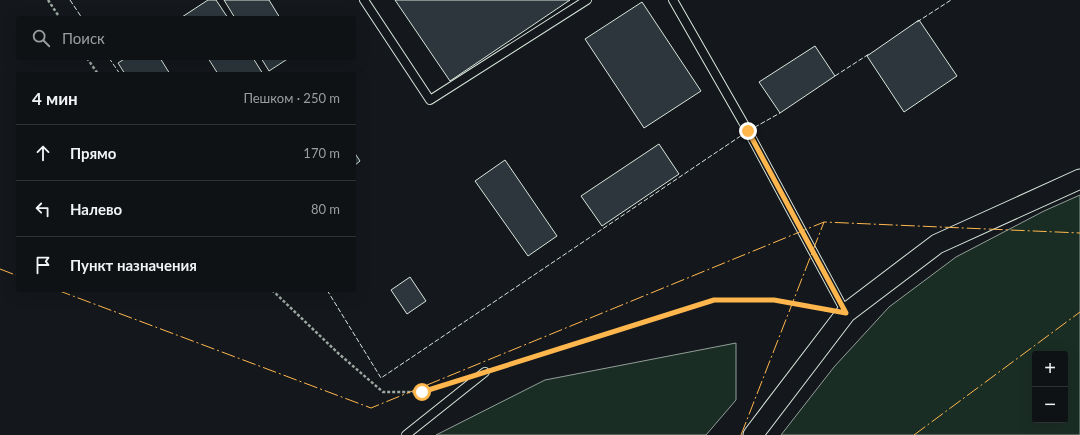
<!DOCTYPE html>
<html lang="ru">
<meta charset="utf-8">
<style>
body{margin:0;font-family:Lato,sans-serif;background:#1d2022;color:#f1f3f6}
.controls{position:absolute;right:12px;bottom:12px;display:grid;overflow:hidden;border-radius:4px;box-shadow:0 4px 16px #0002}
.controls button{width:36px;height:36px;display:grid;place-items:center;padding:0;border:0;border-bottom:1px solid #2f3234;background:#0f1215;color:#f1f3f6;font:20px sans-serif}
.stop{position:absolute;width:12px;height:12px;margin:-9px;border:3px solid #ffb74d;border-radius:50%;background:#fff}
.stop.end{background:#ffb74d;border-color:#fff;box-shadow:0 1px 4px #0008}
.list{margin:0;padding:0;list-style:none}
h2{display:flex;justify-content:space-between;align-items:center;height:52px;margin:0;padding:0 16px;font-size:17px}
h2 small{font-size:13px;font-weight:400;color:#9b9ea0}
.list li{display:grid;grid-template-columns:26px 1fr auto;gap:12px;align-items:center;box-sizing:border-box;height:56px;padding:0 16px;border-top:1px solid #2f3234}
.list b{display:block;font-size:15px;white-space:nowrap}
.list em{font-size:13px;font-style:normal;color:#9b9ea0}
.icon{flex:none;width:22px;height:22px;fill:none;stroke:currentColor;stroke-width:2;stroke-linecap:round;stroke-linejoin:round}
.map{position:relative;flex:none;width:1080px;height:435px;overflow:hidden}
.search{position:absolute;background:#0f1215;box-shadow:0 4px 16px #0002;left:16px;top:16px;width:340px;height:44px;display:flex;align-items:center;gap:10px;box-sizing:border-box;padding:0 14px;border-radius:4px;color:#9b9ea0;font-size:15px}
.panel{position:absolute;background:#0f1215;box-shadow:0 4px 16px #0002;left:16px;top:72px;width:340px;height:220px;border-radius:4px}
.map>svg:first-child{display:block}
.green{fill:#1a2d24;stroke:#939e99;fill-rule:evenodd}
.building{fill:#2c363c;stroke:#d8e6dc}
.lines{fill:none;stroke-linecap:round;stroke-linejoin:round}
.service-casing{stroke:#d8e6dc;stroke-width:10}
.tertiary-casing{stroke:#d8e6dc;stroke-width:21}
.path{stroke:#9da8a2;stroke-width:2.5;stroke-dasharray:3 2;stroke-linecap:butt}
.service{stroke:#14181c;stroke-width:8}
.tertiary{stroke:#14181c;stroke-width:19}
.fence{stroke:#d8e6dc;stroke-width:1;stroke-dasharray:5 2;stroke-linecap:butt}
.power{stroke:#ffb74d;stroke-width:1;stroke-dasharray:14 3 2 3;stroke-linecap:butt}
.route{stroke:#ffb74d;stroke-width:5}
</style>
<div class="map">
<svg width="1080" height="435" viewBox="0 0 1080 435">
<rect width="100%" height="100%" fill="#14181c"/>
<!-- green -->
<g class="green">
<path d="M1080 195V435H781L834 367 889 307 956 257 1044 211ZM1035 354H1065V420H1035Z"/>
<path d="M736 343V400L706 435H436L545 380Z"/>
</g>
<!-- building -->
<g class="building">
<path d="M208 0H216L228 18H183L182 17Z"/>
<path d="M224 0H269L280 18H235Z"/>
<path d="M395 0H570L450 81Z"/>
<path d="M642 2 701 91 644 128 585 39Z"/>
<path d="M919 20 957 76 904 112 867 56Z"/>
<path d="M815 46 835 76 780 113 759 82Z"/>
<path d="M126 58H160L170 74H125L118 63Z"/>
<path d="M208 58H253L263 74H218Z"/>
<path d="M261 58H289L269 71Z"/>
<path d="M659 144 679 174 602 226 581 196Z"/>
<path d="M354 152 360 161 354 166Z"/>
<path d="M505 160 557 236 528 256 475 181Z"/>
<path d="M410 277 426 301 407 314 391 290Z"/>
</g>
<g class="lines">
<!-- service casing -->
<g class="service-casing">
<g id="service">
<path d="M364 0 430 100 587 0"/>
<path d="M673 0 748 131 846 313"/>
<path d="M406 435 485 372"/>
</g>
</g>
<!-- tertiary casing -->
<g class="tertiary-casing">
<path id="tertiary" d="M753 435 846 313 937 244 1080 179"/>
</g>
<!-- path -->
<g class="path">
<path d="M48 0 60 18"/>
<path d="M87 58 98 74"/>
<path d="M272 290 339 354 383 392H422L450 383"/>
<path d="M497 368 714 300H774L826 310"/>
</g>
<!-- service -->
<use href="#service" class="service"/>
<!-- tertiary -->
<use href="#tertiary" class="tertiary"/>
<!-- fence -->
<g class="fence">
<path d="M70 0 82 18"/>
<path d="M917 22 951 0"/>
<path d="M109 58 120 74"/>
<path d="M835 76 869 54"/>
<path d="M327 290 381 378 748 131 780 113"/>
</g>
<!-- power -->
<g class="power">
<path d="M0 269 18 276"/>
<path d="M57 290 371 408 824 222 1080 233"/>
<path d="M741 435 824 222"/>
<path d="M914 435 1080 312"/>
</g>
</g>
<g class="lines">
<!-- route -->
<path class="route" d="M422 392 714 300H774L846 313 748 131"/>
</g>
</svg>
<div class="controls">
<button>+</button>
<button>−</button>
</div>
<div class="stop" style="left:422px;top:392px"></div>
<div class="stop end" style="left:748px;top:131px"></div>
<div class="search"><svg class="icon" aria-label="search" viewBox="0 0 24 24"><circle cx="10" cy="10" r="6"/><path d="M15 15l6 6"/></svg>Поиск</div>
<section class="panel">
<h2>4 мин<small>Пешком · 250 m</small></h2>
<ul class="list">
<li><svg class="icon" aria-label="ahead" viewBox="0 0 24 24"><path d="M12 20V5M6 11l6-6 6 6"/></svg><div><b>Прямо</b></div><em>170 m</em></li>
<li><svg class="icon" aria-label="left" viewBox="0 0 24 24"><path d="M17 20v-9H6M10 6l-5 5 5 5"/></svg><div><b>Налево</b></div><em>80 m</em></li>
<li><svg class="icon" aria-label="arrive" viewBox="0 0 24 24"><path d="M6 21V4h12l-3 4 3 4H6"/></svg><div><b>Пункт назначения</b></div></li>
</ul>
</section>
</div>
